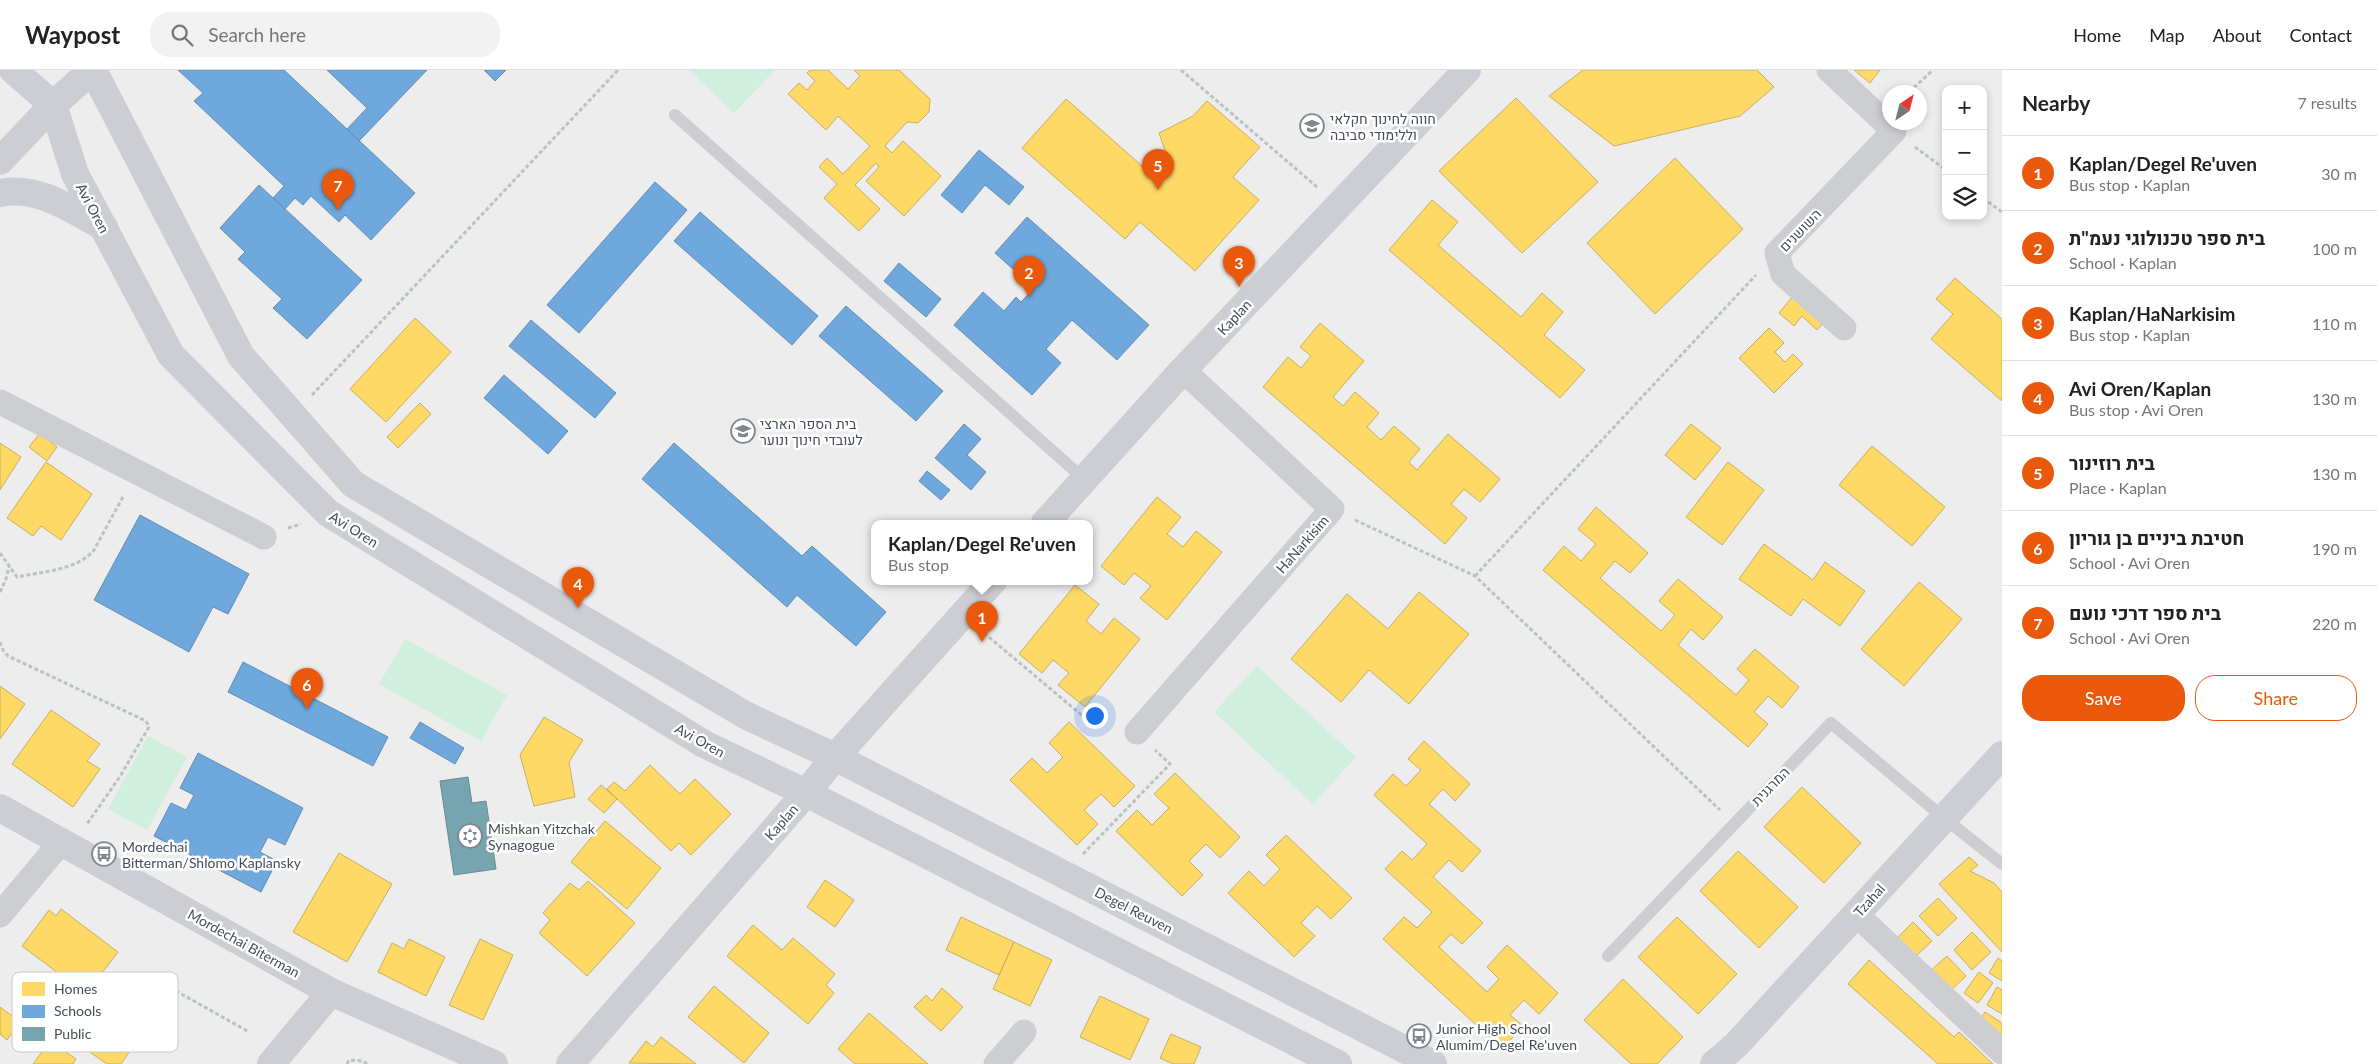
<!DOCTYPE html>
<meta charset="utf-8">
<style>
body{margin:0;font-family:Lato,Heebo,sans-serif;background:#f2f2f2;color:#222}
.controls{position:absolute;right:15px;top:15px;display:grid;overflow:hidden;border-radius:10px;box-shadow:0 2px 8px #0003}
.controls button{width:45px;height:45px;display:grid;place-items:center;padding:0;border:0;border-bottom:1px solid #e0e0e0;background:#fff;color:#222;font:25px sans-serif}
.compass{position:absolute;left:1882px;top:15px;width:45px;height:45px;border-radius:50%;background:#fff;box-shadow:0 2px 8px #0003;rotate:35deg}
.you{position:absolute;left:1094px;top:645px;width:18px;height:18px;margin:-12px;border:4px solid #fff;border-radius:50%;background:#1a73e8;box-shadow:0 0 0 8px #1a73e833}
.badge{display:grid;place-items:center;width:32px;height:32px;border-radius:50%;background:#ea580c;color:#fff;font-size:16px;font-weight:700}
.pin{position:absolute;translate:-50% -41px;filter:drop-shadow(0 1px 2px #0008)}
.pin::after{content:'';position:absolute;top:26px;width:18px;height:15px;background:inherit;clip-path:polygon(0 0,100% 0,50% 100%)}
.popup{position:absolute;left:871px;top:450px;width:222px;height:65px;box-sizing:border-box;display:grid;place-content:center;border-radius:10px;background:#fff;filter:drop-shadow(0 1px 4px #0005);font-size:16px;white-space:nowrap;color:#767676}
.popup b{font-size:19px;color:#222}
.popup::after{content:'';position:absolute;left:50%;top:100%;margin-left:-10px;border:10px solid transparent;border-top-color:#fff}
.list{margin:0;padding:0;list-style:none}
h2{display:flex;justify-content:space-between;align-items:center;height:65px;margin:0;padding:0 20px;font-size:21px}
h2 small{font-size:16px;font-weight:400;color:#767676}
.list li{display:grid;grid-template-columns:32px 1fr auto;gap:15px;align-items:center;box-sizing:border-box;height:75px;padding:0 20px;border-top:1px solid #e0e0e0}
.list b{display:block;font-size:19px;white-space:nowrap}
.list p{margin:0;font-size:16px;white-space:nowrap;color:#767676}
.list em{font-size:16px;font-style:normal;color:#767676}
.actions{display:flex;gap:10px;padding:15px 20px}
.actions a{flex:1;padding:11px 0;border:1px solid #ea580c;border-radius:20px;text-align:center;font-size:18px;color:#ea580c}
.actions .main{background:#ea580c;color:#fff}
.icon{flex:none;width:28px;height:28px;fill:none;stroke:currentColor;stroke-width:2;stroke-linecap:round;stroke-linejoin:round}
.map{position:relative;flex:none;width:2002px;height:994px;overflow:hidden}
header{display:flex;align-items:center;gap:30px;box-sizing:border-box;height:70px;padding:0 25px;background:#fff;border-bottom:1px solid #e0e0e0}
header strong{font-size:24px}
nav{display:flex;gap:28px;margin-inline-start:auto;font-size:18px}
.search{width:350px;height:45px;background:#f2f2f2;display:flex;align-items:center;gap:12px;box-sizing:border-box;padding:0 18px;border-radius:20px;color:#767676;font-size:19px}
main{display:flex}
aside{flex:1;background:#fff}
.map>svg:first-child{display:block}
.green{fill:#d0efde}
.homes{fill:#ffd966;stroke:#c7af62}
.schools{fill:#6fa8dc;stroke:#628db5}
.public{fill:#76a5af;stroke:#678b96}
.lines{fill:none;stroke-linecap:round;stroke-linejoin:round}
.path{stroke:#b7c3c1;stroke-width:3;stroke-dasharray:4 2.5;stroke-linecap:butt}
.lane{stroke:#ccced1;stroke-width:12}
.street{stroke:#ccced1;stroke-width:25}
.secondary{stroke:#ccced3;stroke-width:28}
.labels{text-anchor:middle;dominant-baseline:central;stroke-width:5;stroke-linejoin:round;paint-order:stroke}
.poi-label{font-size:14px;fill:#444e5a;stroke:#fff;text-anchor:start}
.street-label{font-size:14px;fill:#444e5a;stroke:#fff}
.key{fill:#fff;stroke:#c7cace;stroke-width:1}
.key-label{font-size:14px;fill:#444e5a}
</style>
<header>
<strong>Waypost</strong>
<div class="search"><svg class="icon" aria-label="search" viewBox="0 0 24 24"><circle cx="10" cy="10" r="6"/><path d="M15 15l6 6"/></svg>Search here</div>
<nav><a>Home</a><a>Map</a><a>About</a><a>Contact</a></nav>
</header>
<main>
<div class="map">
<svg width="2002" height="994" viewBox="0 0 2002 994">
<rect width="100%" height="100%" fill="#eeeded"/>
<!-- green -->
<g class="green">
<path d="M689 0H775L734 43Z"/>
<path d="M405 569 507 625 481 671 379 614Z"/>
<path d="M1257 596 1356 687 1313 734 1214 642Z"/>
<path d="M148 666 187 687 147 760 108 739Z"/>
</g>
<!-- homes -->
<g class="homes">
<path d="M810 0H828L848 19 860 6 854 0H899L930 29 929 42 918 53 907 52 885 76 892 83 903 71 941 106 904 146 866 111 879 97 876 93 855 115 880 139 859 161 824 128 837 114 819 97 827 88 843 104 870 76 838 46 826 60 788 24 799 13 807 20 815 11 807 3Z"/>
<path d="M1583 0H1757L1774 17 1740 46 1614 76 1549 26Z"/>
<path d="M1854 0H1880L1870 13Z"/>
<path d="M1516 28 1598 112 1522 183 1439 101Z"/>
<path d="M1066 29 1158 110 1172 101 1159 63 1193 46 1207 31 1260 77 1233 107 1259 130 1195 201 1140 152 1125 169 1022 78Z"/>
<path d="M1675 88 1743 159 1655 244 1587 173Z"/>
<path d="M1432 130 1458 152 1438 175 1521 247 1542 223 1563 242 1544 265 1585 300 1560 328 1389 180Z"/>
<path d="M1955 208 2002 249V331L1931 269 1953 244 1936 229Z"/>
<path d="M1798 220 1829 247 1817 260 1802 246 1794 256 1779 243Z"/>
<path d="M415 248 451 282 386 352 350 319Z"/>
<path d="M1320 253 1364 291 1333 327 1343 336 1355 322 1379 343 1367 357 1381 370 1394 356 1420 379 1409 392 1417 400 1448 364 1500 409 1480 432 1464 419 1451 434 1467 448 1445 474 1263 317 1288 287 1301 298 1311 286 1300 277Z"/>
<path d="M1769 258 1784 273 1775 282 1785 292 1793 284 1803 294 1774 323 1739 288Z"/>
<path d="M420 333 431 344 398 378 387 367Z"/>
<path d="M1691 354 1721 378 1695 410 1665 385Z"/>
<path d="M40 363 57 377 47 391 29 377Z"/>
<path d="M0 373 21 387 0 420Z"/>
<path d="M1872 376 1945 437 1912 476 1839 415Z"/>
<path d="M46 392 92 424 61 470 41 456 33 466 7 448Z"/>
<path d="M1728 392 1764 420 1722 475 1686 447Z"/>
<path d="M1157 427 1181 447 1167 464 1183 477 1196 461 1222 482 1167 550 1140 528 1151 516 1134 503 1124 515 1101 496Z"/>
<path d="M1596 437 1648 483 1630 503 1615 491 1600 508 1661 561 1675 545 1659 531 1678 509 1723 547 1703 570 1691 559 1678 575 1736 625 1749 610 1737 599 1755 579 1799 617 1782 638 1768 626 1754 642 1768 654 1748 677 1543 500 1564 476 1581 491 1596 474 1578 459Z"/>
<path d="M1764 474 1813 510 1825 492 1865 521 1840 556 1803 529 1791 546 1739 509Z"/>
<path d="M1919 512 1962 549 1904 616 1861 579Z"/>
<path d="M1075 515 1099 534 1086 551 1101 564 1114 548 1140 569 1085 637 1058 615 1069 603 1053 590 1042 603 1019 584Z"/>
<path d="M1419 522 1469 564 1409 634 1369 600 1341 632 1291 589 1347 524 1388 559Z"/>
<path d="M0 616 25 634 0 669Z"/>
<path d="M51 640 100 674 87 691 100 699 73 737 12 694Z"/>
<path d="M544 647 583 670 569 692 575 727 534 736 520 685Z"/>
<path d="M1069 652 1135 716 1114 737 1101 724 1084 740 1098 754 1077 775 1010 710 1032 688 1047 703 1063 687 1049 673Z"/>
<path d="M1424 671 1470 714 1455 731 1443 719 1429 734 1481 781 1462 802 1449 790 1433 807 1483 853 1462 874 1451 864 1439 877 1487 922 1499 909 1487 897 1507 875 1558 923 1539 944 1524 930 1510 945 1523 956 1502 979 1383 869 1404 847 1417 858 1432 842 1385 799 1402 781 1412 790 1427 774 1374 725 1393 704 1406 716 1421 700 1408 689Z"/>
<path d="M650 695 680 724 695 709 731 744 691 785 679 773 671 781 607 719 614 712 625 721Z"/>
<path d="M1175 703 1240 767 1220 788 1206 774 1189 791 1203 805 1182 826 1116 761 1137 740 1152 755 1169 738 1154 724Z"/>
<path d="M601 715 617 729 604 743 588 729Z"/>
<path d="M1802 717 1861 773 1824 813 1764 757Z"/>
<path d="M605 751 661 798 627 839 571 792Z"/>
<path d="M1286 765 1352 828 1331 849 1317 836 1301 853 1315 866 1294 887 1228 823 1249 801 1264 816 1280 799 1266 785Z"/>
<path d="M1738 781 1798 837 1759 878 1700 821Z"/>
<path d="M339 783 392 814 347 892 293 862Z"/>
<path d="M1969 787 1978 795 1970 801 1994 813 2002 822V882L1939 814Z"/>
<path d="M825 810 854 830 835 857 807 837Z"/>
<path d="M588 811 635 853 587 906 539 863 550 850 543 843 570 813 579 820Z"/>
<path d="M1938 828 1957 848 1938 866 1919 846Z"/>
<path d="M61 839 118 882 86 924 22 876 49 840 56 846Z"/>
<path d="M961 847 1014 872 999 905 946 880Z"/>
<path d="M1677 847 1737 904 1698 944 1638 887Z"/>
<path d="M1913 852 1932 871 1913 889 1895 870Z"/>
<path d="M753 855 782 880 793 868 835 904 826 915 834 923 808 954 727 886Z"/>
<path d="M1972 862 1991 882 1972 900 1954 880Z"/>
<path d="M409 869 445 887 426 926 378 902 392 873 404 879Z"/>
<path d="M480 869 513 885 483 950 449 935Z"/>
<path d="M1014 872 1052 890 1030 936 993 919Z"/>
<path d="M1947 886 1966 906 1947 924 1927 904Z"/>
<path d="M1998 888 2002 891V911L1989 903Z"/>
<path d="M1869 890 1954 967 1959 962 1993 994H1938L1848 914Z"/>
<path d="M1979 902 1993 913 1978 933 1964 923Z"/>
<path d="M1623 909 1683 967 1657 994H1631L1584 950Z"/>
<path d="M714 916 769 963 744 993 688 947Z"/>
<path d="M1997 917 2002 920V944L1987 935Z"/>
<path d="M942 918 963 937 941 961 914 937 926 925 932 931Z"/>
<path d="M1100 926 1149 949 1130 990 1080 967Z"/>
<path d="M39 931 57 944 45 959 28 946Z"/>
<path d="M0 937 20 952 7 970 0 964Z"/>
<path d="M1985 942 2002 953V969L1977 954Z"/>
<path d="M869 943 928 994H855L838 979Z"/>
<path d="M106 961 132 978 121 994H107L91 983Z"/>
<path d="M1171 964 1201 977 1194 994H1173L1160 988Z"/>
<path d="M661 967 696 994 629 993 646 971 653 977Z"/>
<path d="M50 971 76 989 73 994H33Z"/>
</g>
<!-- schools -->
<g class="schools">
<path d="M178 0H284L415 123 371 170 345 145 339 152 311 126 303 135 295 128 285 139 273 128 284 116 194 31 203 23Z"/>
<path d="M327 0H427L359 71 347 59 367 38Z"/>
<path d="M484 0H506L495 11Z"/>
<path d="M979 80 1024 117 1009 135 985 115 962 143 941 125Z"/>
<path d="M655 112 687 140 579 263 547 235Z"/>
<path d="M259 115 362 210 307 269 273 238 282 229 238 189 245 182 220 158Z"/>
<path d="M700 142 818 246 792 275 674 171Z"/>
<path d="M1027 147 1149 255 1117 290 1072 250 1046 279 1061 293 1032 325 954 255 983 222 1004 241 1016 227 1021 232 1034 218 995 183Z"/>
<path d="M899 193 941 229 926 247 884 211Z"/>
<path d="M846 236 943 321 916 351 819 266Z"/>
<path d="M531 250 616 323 595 348 509 276Z"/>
<path d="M504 305 568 361 548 384 484 328Z"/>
<path d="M964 354 981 369 967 385 986 402 971 420 935 388Z"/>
<path d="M674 373 802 486 812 476 886 542 856 576 797 525 787 537 642 409Z"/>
<path d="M927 401 950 420 941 430 919 411Z"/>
<path d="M140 445 249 504 228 544 213 537 189 582 94 530Z"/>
<path d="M243 592 388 667 373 696 228 622Z"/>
<path d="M420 652 464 678 455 694 410 668Z"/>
<path d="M198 683 303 738 285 775 268 767 260 782 277 791 261 822 154 766 171 733 186 740 194 725 180 718Z"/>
</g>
<!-- public -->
<path class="public" d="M468 707 472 733 486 731 496 799 454 805 440 711Z"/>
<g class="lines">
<!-- path -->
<g class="path">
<path d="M1181 0 1317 117"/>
<path d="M1909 22 1933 0"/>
<path d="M1915 77 1946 100"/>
<path d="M1983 128 2002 142"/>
<path d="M312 325 618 0"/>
<path d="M1355 450 1475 506 1720 740"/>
<path d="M288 458 301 454"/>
<path d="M0 483 17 507C41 502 78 500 94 480L124 425"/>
<path d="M1475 506 1756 205"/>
<path d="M0 522 6 509 9 497"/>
<path d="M984 563 1097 658"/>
<path d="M0 572 3 580 8 586 146 651 149 657 119 708 87 754"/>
<path d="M1083 784 1170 694 1155 680"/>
<path d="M153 908 249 962"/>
<path d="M347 994 349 990 363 991 367 994"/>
</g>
<!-- lane -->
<g class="lane">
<path d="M675 45 1084 409"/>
<path d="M1608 886 1831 653 1944 748 2002 794"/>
</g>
<!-- street -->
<g class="street">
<path d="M1829 0 1894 61 1777 183 1783 204 1844 258"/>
<path d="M0 332 264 467"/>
<path d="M1137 662 1332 439 1183 300"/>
<path d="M1856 844 2002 982"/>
<path d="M0 845 62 771"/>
<path d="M996 994 1024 962"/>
</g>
<!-- secondary -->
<g class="secondary">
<path d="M13 0 53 35 75 104 171 285 328 443 704 674 806 723 1338 994"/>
<path d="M93 0 241 286 353 414 747 646 835 687 1433 994"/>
<path d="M0 91 53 35 92 0"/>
<path d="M0 123C37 115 72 140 104 157"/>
<path d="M1045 453 1183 300 1467 0"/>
<path d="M0 738 331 922 494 994"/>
<path d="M271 994 331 922"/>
<path d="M570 994 806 723 835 687 993 511"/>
<path d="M1714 994 1736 975 2002 685"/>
</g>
</g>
<!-- icons -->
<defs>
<g id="school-ring" transform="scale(1.25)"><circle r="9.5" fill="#fff" stroke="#80868d" stroke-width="1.5"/><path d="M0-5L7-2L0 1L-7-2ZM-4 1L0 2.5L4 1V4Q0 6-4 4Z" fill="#80868d"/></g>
<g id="synagogue-ring" transform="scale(1.25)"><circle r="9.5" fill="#fff" stroke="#80868d" stroke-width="1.5"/><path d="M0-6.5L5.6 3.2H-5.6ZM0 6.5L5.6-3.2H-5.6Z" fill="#80868d"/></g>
<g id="bus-ring" transform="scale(1.25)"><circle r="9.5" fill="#fff" stroke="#80868d" stroke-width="1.5"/><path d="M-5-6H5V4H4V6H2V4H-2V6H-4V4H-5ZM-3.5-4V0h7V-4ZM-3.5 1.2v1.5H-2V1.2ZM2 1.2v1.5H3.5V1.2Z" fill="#80868d"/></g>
</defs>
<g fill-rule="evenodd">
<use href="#school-ring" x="1312" y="56"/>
<use href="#school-ring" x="743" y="361"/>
<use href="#synagogue-ring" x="470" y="766"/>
<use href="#bus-ring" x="104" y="784"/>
<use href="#bus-ring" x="1419" y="966"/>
</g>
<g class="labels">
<!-- poi labels -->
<g class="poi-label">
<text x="1330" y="48">חווה לחינוך חקלאי<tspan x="1330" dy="16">וללימודי סביבה</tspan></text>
<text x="760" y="353">בית הספר הארצי<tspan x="760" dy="16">לעובדי חינוך ונוער</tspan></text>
<text x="488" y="758">Mishkan Yitzchak<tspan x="488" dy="16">Synagogue</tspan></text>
<text x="122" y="776">Mordechai<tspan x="122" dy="16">Bitterman/Shlomo Kaplansky</tspan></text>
<text x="1436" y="958">Junior High School<tspan x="1436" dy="16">Alumim/Degel Re'uven</tspan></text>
</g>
<!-- street labels -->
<g class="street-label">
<text transform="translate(93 138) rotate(62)">Avi Oren</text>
<text transform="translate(1800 160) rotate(-46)">השושנים</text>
<text transform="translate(1234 247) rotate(-47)">Kaplan</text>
<text transform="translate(354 459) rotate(32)">Avi Oren</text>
<text transform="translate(1302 474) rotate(-49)">HaNarkisim</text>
<text transform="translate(700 670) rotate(29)">Avi Oren</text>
<text transform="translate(1770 716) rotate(-46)">המרגנית</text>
<text transform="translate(781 752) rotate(-49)">Kaplan</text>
<text transform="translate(1869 830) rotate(-48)">Tzahal</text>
<text transform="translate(1134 840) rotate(27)">Degel Reuven</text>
<text transform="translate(244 873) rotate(29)">Mordechai Biterman</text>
</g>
</g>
<!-- legend -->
<rect x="12" y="902" width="166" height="80" rx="8" class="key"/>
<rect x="22" y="912" width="23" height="14" fill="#ffd966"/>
<rect x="22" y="935" width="23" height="13" fill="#6fa8dc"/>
<rect x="22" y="957" width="23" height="14" fill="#76a5af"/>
<g class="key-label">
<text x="54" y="924">Homes</text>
<text x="54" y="946">Schools</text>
<text x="54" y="969">Public</text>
</g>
</svg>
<div class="controls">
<button>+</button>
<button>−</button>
<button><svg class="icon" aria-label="layers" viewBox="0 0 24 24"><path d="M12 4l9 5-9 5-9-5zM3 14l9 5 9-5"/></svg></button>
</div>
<svg class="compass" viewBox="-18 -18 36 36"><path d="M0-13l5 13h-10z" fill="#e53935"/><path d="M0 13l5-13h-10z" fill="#767676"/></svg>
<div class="you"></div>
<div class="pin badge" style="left:982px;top:572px">1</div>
<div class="popup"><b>Kaplan/Degel Re'uven</b>Bus stop</div>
<div class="pin badge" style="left:1029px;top:227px">2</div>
<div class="pin badge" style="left:1239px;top:217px">3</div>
<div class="pin badge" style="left:578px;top:538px">4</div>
<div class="pin badge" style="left:1158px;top:120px">5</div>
<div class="pin badge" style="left:307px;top:639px">6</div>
<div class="pin badge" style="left:338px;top:140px">7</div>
</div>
<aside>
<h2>Nearby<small>7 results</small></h2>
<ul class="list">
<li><span class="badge">1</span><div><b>Kaplan/Degel Re'uven</b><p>Bus stop · Kaplan</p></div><em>30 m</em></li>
<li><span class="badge">2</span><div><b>בית ספר טכנולוגי נעמ&quot;ת</b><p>School · Kaplan</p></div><em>100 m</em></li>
<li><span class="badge">3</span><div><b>Kaplan/HaNarkisim</b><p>Bus stop · Kaplan</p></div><em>110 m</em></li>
<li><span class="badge">4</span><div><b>Avi Oren/Kaplan</b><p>Bus stop · Avi Oren</p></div><em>130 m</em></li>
<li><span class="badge">5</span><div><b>בית רוזינור</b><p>Place · Kaplan</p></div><em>130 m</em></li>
<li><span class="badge">6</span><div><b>חטיבת ביניים בן גוריון</b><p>School · Avi Oren</p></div><em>190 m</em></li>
<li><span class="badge">7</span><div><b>בית ספר דרכי נועם</b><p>School · Avi Oren</p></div><em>220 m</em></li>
</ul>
<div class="actions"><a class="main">Save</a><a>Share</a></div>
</aside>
</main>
